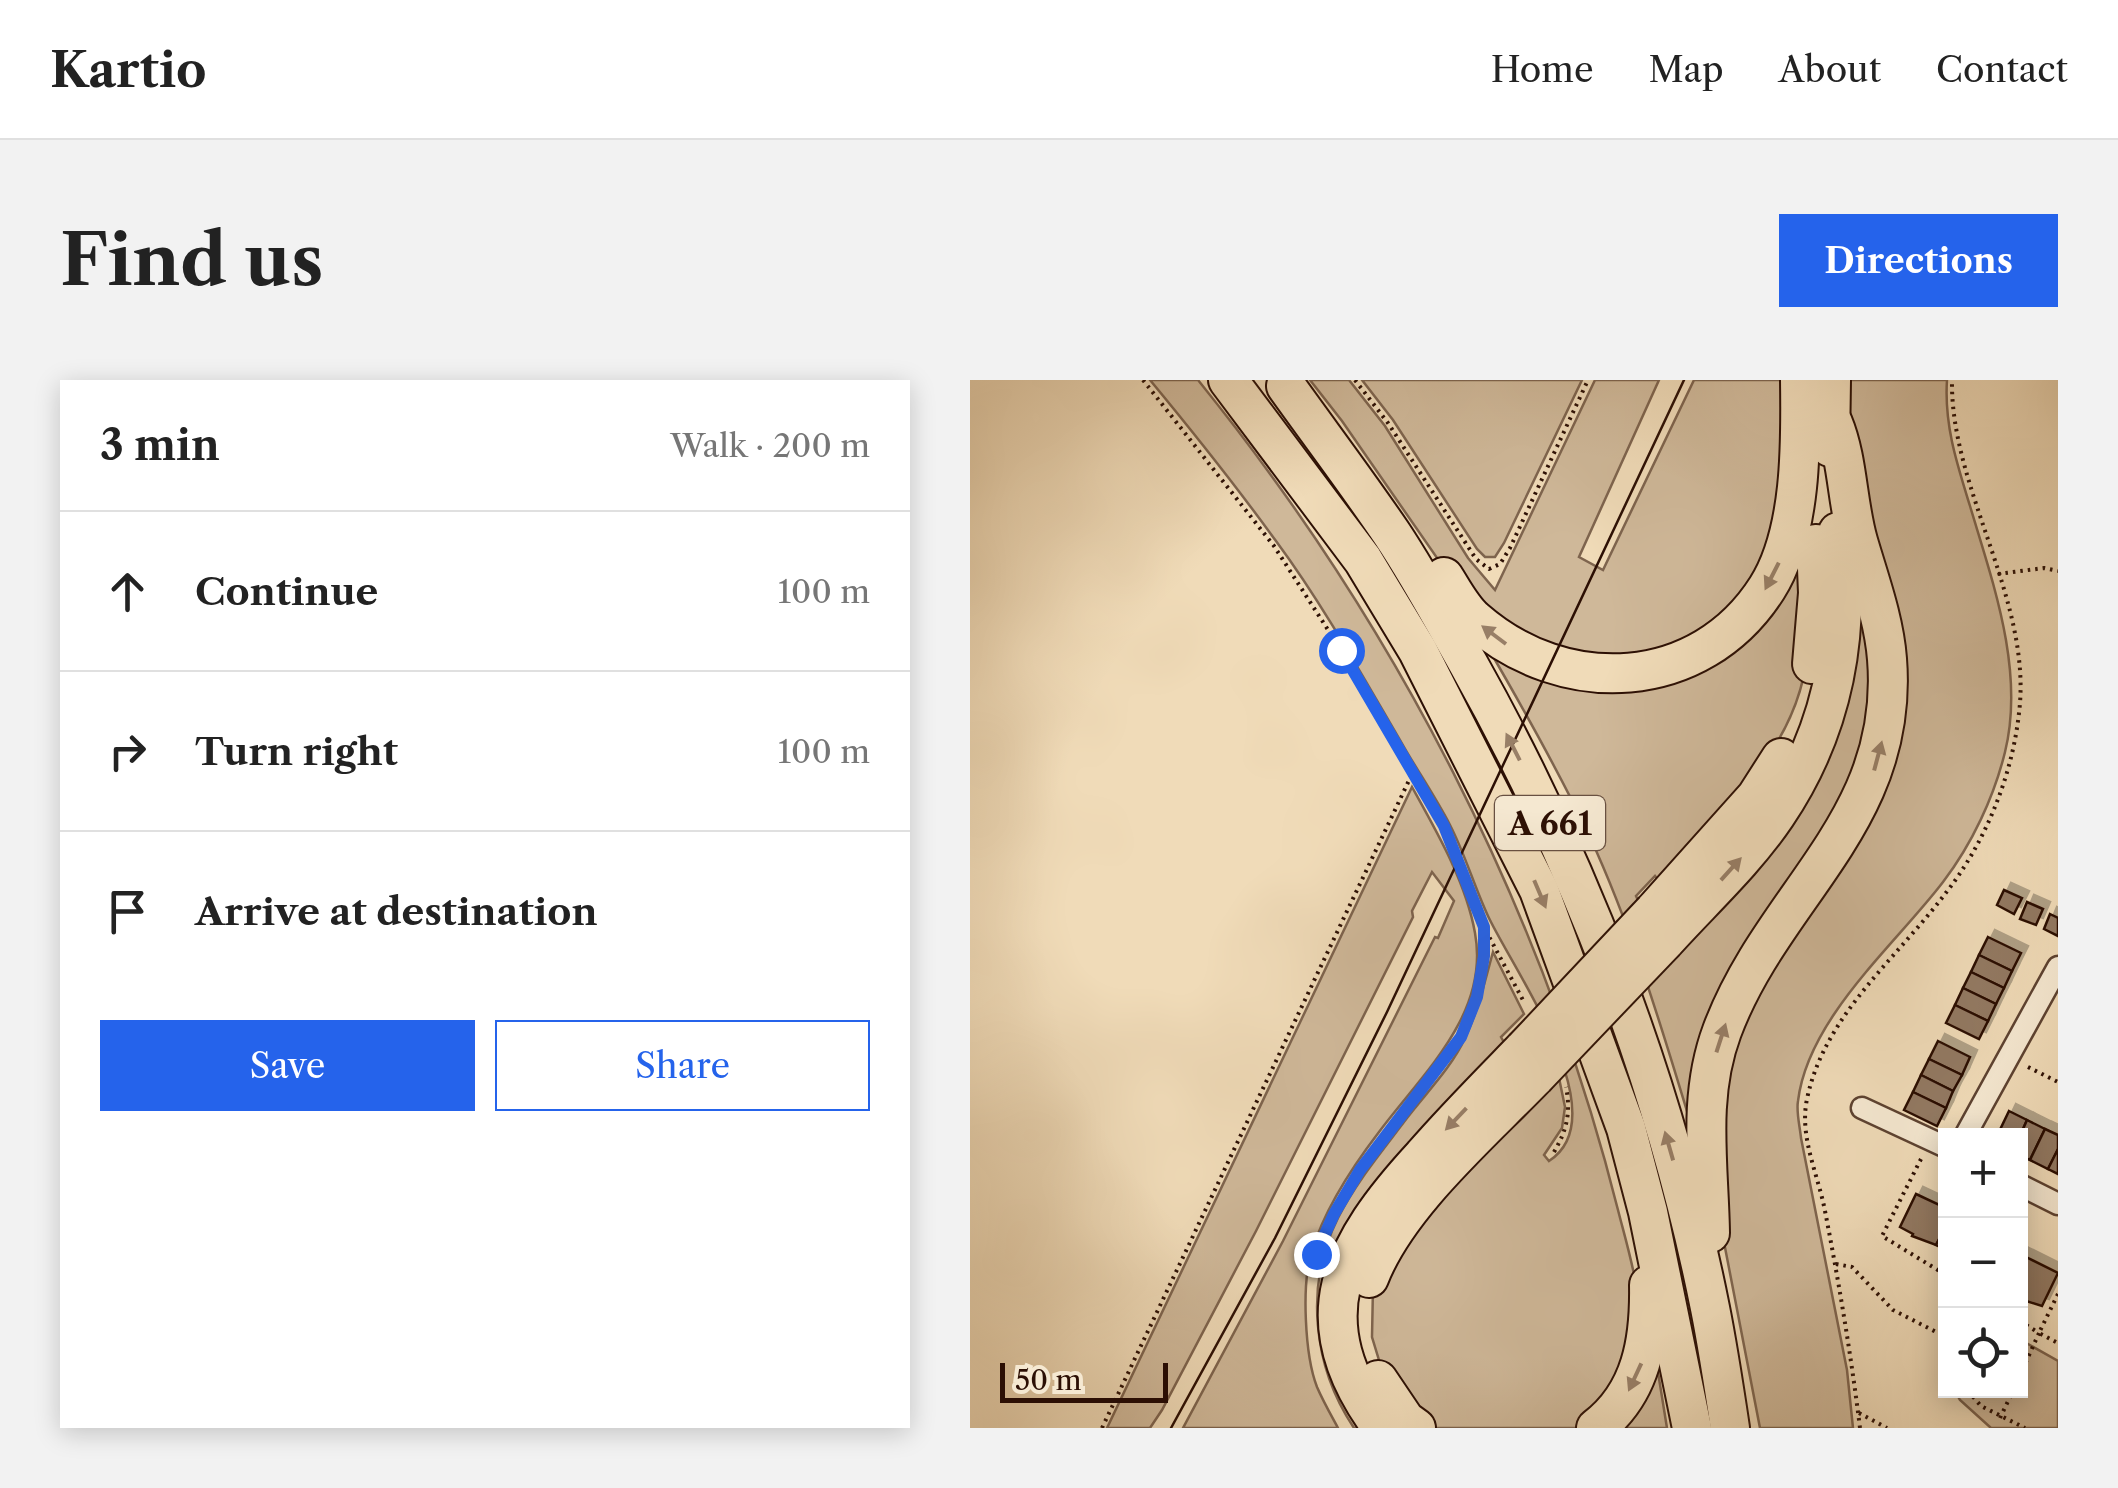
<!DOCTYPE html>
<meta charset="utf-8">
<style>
body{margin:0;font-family:"Libre Caslon Text",serif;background:#f2f2f2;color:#222}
.controls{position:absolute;right:30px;bottom:30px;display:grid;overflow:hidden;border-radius:0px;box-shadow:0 5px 25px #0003}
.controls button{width:90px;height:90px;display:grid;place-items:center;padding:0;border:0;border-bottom:2px solid #e0e0e0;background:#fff;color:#222;font:50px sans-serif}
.scale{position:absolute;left:30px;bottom:25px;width:168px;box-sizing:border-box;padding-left:10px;border:5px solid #2c0f04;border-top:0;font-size:28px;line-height:35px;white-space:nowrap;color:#2c0f04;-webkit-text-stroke:8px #f5e8d1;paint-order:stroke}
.stop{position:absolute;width:30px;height:30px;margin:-22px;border:8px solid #2563eb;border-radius:50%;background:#fff}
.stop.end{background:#2563eb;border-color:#fff;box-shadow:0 2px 10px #0008}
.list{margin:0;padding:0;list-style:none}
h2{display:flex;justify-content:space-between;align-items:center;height:130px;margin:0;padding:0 40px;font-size:42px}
h2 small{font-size:32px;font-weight:400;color:#767676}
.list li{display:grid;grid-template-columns:65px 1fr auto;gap:30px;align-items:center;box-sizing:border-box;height:160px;padding:0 40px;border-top:2px solid #e0e0e0}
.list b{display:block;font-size:38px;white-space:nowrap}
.list em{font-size:32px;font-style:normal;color:#767676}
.actions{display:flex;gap:20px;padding:30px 40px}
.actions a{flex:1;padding:22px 0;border:2px solid #2563eb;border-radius:0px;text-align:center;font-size:35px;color:#2563eb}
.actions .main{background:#2563eb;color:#fff}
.icon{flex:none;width:55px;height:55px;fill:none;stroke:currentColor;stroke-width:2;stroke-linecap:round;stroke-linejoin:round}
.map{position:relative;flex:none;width:1088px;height:1048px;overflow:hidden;border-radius:0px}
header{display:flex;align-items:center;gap:60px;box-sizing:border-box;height:140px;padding:0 50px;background:#fff;border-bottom:2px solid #e0e0e0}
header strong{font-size:48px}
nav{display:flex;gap:55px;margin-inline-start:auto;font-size:35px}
.intro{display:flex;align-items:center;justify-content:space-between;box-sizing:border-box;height:240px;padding:0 60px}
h1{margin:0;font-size:70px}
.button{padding:25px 45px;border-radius:0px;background:#2563eb;color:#fff;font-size:35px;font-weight:700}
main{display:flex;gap:60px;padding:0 60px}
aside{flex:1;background:#fff;border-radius:0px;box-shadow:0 5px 25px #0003}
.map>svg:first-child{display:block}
.green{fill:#cfb899;stroke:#7e644e;stroke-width:2.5}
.building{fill:#927962;stroke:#2c0f04;stroke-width:2.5;filter:url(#shadow)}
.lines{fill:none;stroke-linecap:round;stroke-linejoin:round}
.street-casing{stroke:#5d4231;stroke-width:25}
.highway-casing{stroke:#2c0f04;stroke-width:42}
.path{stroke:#2c0f04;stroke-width:4;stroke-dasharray:2.5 5;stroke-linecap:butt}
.street{stroke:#f5e8d1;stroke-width:20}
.highway{stroke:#f0dbb8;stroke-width:38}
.tram{stroke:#2c0f04;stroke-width:2.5}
.highway-bridge-casing{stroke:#2c0f04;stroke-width:42;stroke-linecap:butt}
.highway-bridge{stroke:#f0dbb8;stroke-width:38}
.oneway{fill:#987f67}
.route{stroke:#2563eb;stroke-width:12}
.labels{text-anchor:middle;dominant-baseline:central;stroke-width:9;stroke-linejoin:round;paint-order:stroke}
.shield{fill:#f5e8d1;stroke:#685042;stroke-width:2.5}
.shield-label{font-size:32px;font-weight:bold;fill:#2c0f04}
</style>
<header>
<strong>Kartio</strong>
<nav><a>Home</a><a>Map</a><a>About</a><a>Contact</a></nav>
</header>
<div class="intro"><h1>Find us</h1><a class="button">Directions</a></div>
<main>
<aside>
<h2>3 min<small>Walk · 200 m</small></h2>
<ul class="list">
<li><svg class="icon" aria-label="ahead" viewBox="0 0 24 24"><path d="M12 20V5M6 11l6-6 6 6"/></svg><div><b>Continue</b></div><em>100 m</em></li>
<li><svg class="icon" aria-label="right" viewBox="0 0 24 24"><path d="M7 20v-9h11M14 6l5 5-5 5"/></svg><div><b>Turn right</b></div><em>100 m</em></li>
<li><svg class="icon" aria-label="arrive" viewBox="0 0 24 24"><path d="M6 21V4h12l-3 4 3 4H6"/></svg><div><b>Arrive at destination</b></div></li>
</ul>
<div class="actions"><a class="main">Save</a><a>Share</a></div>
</aside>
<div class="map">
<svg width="1088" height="1048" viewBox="0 0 1088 1048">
<defs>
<filter id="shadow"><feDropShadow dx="7" dy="-7" stdDeviation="0" flood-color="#0004"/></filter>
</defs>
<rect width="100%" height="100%" fill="#f0dbb8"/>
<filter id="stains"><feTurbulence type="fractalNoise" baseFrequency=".002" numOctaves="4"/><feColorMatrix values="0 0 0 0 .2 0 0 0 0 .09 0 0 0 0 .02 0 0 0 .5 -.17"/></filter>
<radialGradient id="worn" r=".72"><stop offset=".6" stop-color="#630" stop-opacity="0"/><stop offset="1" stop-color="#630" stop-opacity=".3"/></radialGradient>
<!-- green -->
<g class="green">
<path d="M180 0H228C424 242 572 527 648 830 658 870 683 947 664 985 655 1002 624 1032 610 1048H461L412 990 402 957 403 907 422 861 589 698 595 727 592 748 574 775 579 781C649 736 542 588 518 536 504 506 495 474 480 445 466 418 449 393 434 367 393 297 354 226 306 161 266 106 223 52 180 0Z"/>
<path d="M340 0H379L415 46 498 178 525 210 625 0H689L609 177 633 190 724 0H816L818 96 790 204 696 275 577 273 483 201 372 41Z"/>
<path d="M392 0H612L534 163 525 177H515L507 169 423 40Z"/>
<path d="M875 0H977C974 45 987 84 1000 126 1023 203 1055 291 1035 372 1024 417 1002 464 973 502 925 565 838 638 828 721 826 732 830 747 831 758L877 990 883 1048H790L746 821 744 782 763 652 915 391 878 74Z"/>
<path d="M829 160C832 193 838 227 838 260 836 362 753 432 689 501L685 496 666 516 696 581 815 435 889 199 906 347 859 463 723 751C693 652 663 550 619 455 588 390 553 328 517 266L704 293Z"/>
<path d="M442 407C467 452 496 502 505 553 520 634 452 694 409 752 383 786 354 831 342 871 331 904 335 976 347 1007 353 1021 361 1035 368 1048H213L313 861 465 557 468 558 484 521 462 492 442 531 443 537 286 851 192 1030 180 1048H137Z"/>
<path d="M523 572 554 634 531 657 536 666 467 749 364 960 402 1048H384C343 987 334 905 368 838 386 802 413 770 437 738 456 713 482 687 495 658 508 631 515 601 523 572Z"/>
<path d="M1051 960 1088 981V1048H1021L990 1020 985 1011H1050Z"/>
<path d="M687 986 697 1048H641Z"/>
</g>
<!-- building -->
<g class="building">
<path d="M1034 510 1052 518 1044 534 1027 525Z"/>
<path d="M1057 522 1073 529 1066 545 1050 539Z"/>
<path d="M1080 534 1088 538V556L1074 549Z"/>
<path d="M1018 557 1051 573 1042 591 1009 575Z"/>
<path d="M1009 575 1042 591 1034 608 1001 592Z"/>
<path d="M1001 592 1034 608 1026 624 993 608Z"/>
<path d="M993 608 1026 624 1018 641 985 625Z"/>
<path d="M985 625 1018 641 1009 659 976 643Z"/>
<path d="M968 661 1000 677 992 695 959 679Z"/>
<path d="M959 679 992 695 983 711 951 695Z"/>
<path d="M951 695 983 711 976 728 943 712Z"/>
<path d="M943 712 976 728 967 746 934 730Z"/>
<path d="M1039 731 1057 740 1050 756H1027Z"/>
<path d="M1057 740 1075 749 1060 780 1050 776V756Z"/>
<path d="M1075 749 1088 755V769L1078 789 1060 780Z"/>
<path d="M1088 769V794L1078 789Z"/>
<path d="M946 814 976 828V846L966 865 942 856 943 854 930 847Z"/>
<path d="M976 846V870L966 865Z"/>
<path d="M1052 875 1088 893 1072 926 1050 919Z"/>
</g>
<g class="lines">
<!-- street casing -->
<g class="street-casing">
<g id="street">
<path d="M892 728 976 767"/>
<path d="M995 756 1088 587"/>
<path d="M1050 805 1088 824"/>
</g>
</g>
<!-- highway casing -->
<g class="highway-casing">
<g id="highway">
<path d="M258 0 393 180 448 271 569 510 656 748 678 832 722 1048"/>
<path d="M316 6C351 55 388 104 422 154 450 196 474 241 499 285 611 485 695 703 740 928 748 968 754 1008 760 1048"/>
<path d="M860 67 861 0"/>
<path d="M474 197C483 211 492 229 505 240 594 318 730 313 797 208 832 153 831 64 830 0"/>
<path d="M842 284 848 213 846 164"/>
<path d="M684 531 786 417 811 378"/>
<path d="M695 561C732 520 775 481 806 435 864 349 881 253 868 152"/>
<path d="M740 853C739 785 727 718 752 651 803 514 930 441 917 279 914 239 899 199 888 161 877 123 878 79 863 43"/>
<path d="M399 898C427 825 510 754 565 697"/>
<path d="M408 1000 435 1040 446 1048"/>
<path d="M412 1048C330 940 372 864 453 776 485 739 520 704 554 669"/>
<path d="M626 1048C672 1013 680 959 679 905"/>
</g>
</g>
<!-- path -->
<g class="path">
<path d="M173 0 304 166 371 270 473 446 514 547V576L507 617 491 657 390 790 364 835 346 874 345 886"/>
<path d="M385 0 418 43 506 179 519 189 530 184 540 168 618 0"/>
<path d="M1028 194 1074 188 1088 191"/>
<path d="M516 551 554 622"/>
<path d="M1058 687 1088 702"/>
<path d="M584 772C597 750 601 732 596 707"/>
<path d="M951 779 912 856 976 895"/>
<path d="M866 884 882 887 923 930 976 957"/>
<path d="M1088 914 1069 953 1088 963"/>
<path d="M1050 941 1069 953 1050 995"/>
<path d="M998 1011 1011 1026 1055 1048"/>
<path d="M889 1033 917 1048"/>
<path d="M1030 1038 1043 1011"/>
<path d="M132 1048 443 392"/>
<path d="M890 1048C881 975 869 903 855 831 848 794 829 757 837 719 854 636 926 579 975 514 1015 463 1042 397 1049 333 1063 221 980 109 982 0"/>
</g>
<!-- street -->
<use href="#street" class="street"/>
<!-- highway -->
<use href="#highway" class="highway"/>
<!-- tram -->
<path class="tram" d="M201 1048 305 858 417 632 714 0"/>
<!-- highway-bridge casing -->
<g class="highway-bridge-casing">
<g id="highway-bridge">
<path d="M554 669 684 531"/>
<path d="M565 697 695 561"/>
</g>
</g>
<!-- highway-bridge -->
<use href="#highway-bridge" class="highway-bridge"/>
</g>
<!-- one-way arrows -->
<defs><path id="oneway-solid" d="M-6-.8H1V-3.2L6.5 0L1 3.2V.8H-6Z" transform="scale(2.5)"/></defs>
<g class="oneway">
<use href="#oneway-solid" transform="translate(802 196) rotate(117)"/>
<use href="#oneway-solid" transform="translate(524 255) rotate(-143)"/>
<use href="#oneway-solid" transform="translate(543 367) rotate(-117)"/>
<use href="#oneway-solid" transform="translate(908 376) rotate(-75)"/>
<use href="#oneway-solid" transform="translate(761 489) rotate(-48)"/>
<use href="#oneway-solid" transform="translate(570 514) rotate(67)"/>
<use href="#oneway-solid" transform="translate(751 658) rotate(-72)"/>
<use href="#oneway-solid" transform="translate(486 739) rotate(134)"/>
<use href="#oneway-solid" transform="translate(699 766) rotate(-106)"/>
<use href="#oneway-solid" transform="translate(665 997) rotate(115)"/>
</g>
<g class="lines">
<!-- route -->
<path class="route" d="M346 874 364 834 390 790 491 657 507 617 514 576V547L474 446 371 270"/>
</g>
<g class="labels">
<!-- shield labels -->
<rect class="shield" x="525" y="416" width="110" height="54" rx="8"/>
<g class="shield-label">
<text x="580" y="443">A 661</text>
</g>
</g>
<rect width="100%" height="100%" filter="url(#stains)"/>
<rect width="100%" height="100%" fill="url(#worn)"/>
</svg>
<div class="controls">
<button>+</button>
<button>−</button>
<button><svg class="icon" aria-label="locate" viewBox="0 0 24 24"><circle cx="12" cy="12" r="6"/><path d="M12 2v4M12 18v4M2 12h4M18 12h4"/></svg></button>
</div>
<div class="scale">50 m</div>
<div class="stop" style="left:371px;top:270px"></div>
<div class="stop end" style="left:346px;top:874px"></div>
</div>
</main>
